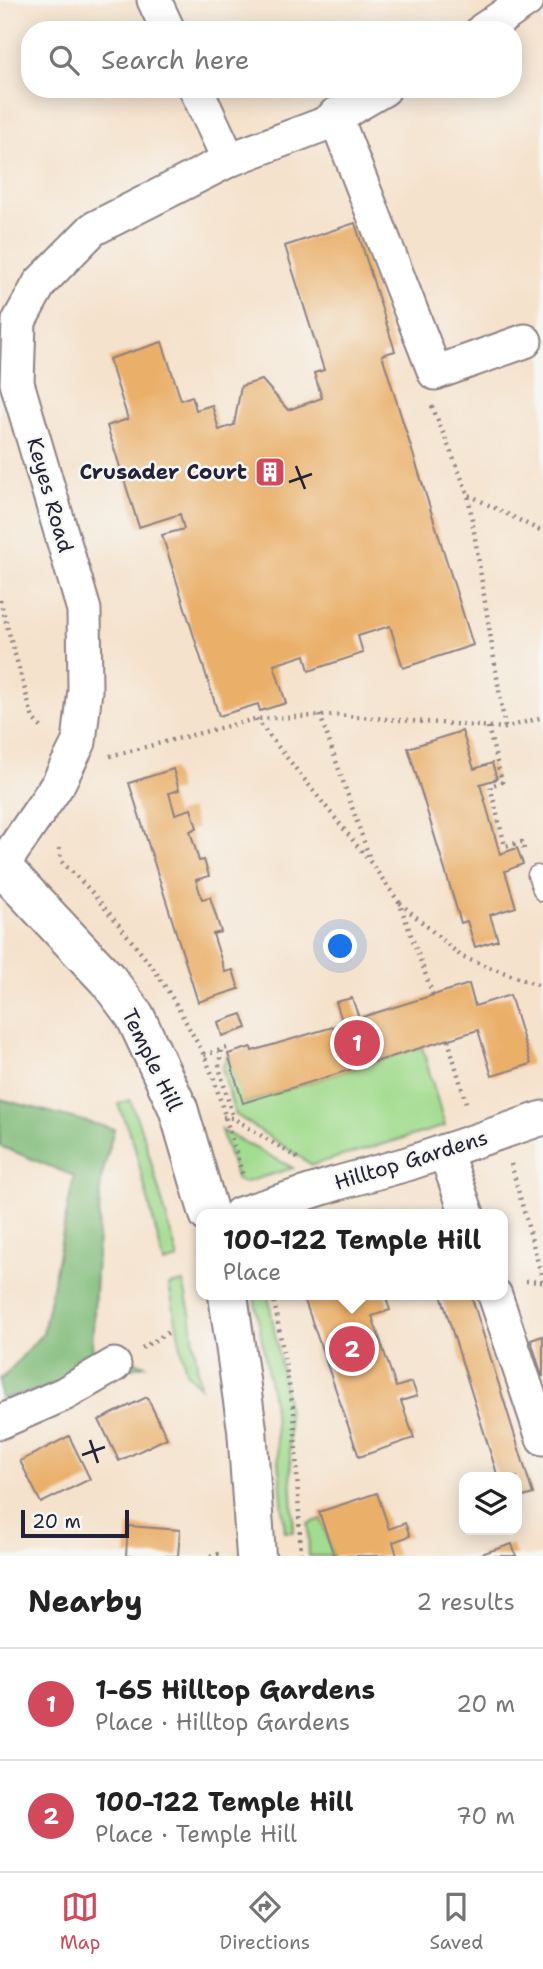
<!DOCTYPE html>
<meta charset="utf-8">
<style>
body{margin:0;font-family:"Shantell Sans",sans-serif;background:#f2f2f2;color:#222}
.controls{position:absolute;right:21px;bottom:21px;display:grid;overflow:hidden;border-radius:14px;box-shadow:0 4px 18px #0003}
.controls button{width:63px;height:63px;display:grid;place-items:center;padding:0;border:0;border-bottom:2px solid #e0e0e0;background:#fff;color:#222;font:35px sans-serif}
.scale{position:absolute;left:21px;bottom:18px;width:108px;box-sizing:border-box;padding-left:7px;border:4px solid #22223b;border-top:0;font-size:19px;line-height:24px;white-space:nowrap;color:#22223b;-webkit-text-stroke:5px #f6f6f2;paint-order:stroke}
.you{position:absolute;left:341px;top:947px;width:24px;height:24px;margin:-18px;border:5px solid #fff;border-radius:50%;background:#1a73e8;box-shadow:0 0 0 10px #1a73e833}
.badge{display:grid;place-items:center;width:46px;height:46px;border-radius:50%;background:#d1495b;color:#fff;font-size:23px;font-weight:700}
.pin{position:absolute;translate:-50% -50%;border:4px solid #fff;box-shadow:0 2px 7px #0006}
.popup{position:absolute;left:196px;top:1209px;width:312px;height:91px;box-sizing:border-box;display:grid;place-content:center;border-radius:14px;background:#fff;filter:drop-shadow(0 2px 5px #0005);font-size:23px;white-space:nowrap;color:#767676}
.popup b{font-size:26px;color:#222}
.popup::after{content:'';position:absolute;left:50%;top:100%;margin-left:-14px;border:14px solid transparent;border-top-color:#fff}
.list{margin:0;padding:0;list-style:none}
h2{display:flex;justify-content:space-between;align-items:center;height:91px;margin:0;padding:0 28px;font-size:30px}
h2 small{font-size:23px;font-weight:400;color:#767676}
.list li{display:grid;grid-template-columns:46px 1fr auto;gap:21px;align-items:center;box-sizing:border-box;height:112px;padding:0 28px;border-top:2px solid #e0e0e0}
.list b{display:block;font-size:26px;white-space:nowrap}
.list p{margin:0;font-size:23px;white-space:nowrap;color:#767676}
.list em{font-size:23px;font-style:normal;color:#767676}
.icon{flex:none;width:38px;height:38px;fill:none;stroke:currentColor;stroke-width:2;stroke-linecap:round;stroke-linejoin:round}
.map{position:relative;flex:none;width:543px;height:1556px;overflow:hidden}
.search{position:absolute;background:#fff;box-shadow:0 4px 18px #0003;left:21px;right:21px;top:21px;height:77px;display:flex;align-items:center;gap:18px;box-sizing:border-box;padding:0 24px;border-radius:28px;color:#767676;font-size:26px}
.sheet{height:315px;background:#fff}
nav{display:flex;justify-content:space-around;align-items:center;box-sizing:border-box;height:98px;border-top:2px solid #e0e0e0;background:#fff;font-size:19px;color:#767676}
nav a{display:grid;justify-items:center;gap:4px}
nav .on{color:#d1495b}
.map>svg:first-child{display:block}
.green{fill:#a2dc8e;stroke:#627f64;stroke-width:2}
.forest{fill:#81bc79;stroke:#526f5a;stroke-width:2}
.building{fill:#eab06b}
.lines{fill:none;stroke-linecap:round;stroke-linejoin:round}
.service-casing{stroke:#8c8284;stroke-width:21}
.minor-casing{stroke:#8c8284;stroke-width:37}
.tertiary-casing{stroke:#8c8284;stroke-width:42}
.path{stroke:#8c8284;stroke-width:4.5;stroke-dasharray:2 5;stroke-linecap:butt}
.service{stroke:#fff;stroke-width:18}
.minor{stroke:#fff;stroke-width:33}
.tertiary{stroke:#fff;stroke-width:38}
.ticks{fill:none;stroke:#22223b;stroke-width:2.5}
.labels{text-anchor:middle;dominant-baseline:central;stroke-width:5;stroke-linejoin:round;paint-order:stroke}
.poi-label{font-size:21px;font-weight:bold;fill:#22223b;stroke:#f6f6f2;text-anchor:end}
.street-label{font-size:21px;fill:#22223b;stroke:#f6f6f2}
</style>
<div class="map">
<svg width="543" height="1556" viewBox="0 0 543 1556">
<rect width="100%" height="100%" fill="#f6f6f2"/>
<filter id="ink" filterUnits="userSpaceOnUse"><feTurbulence type="fractalNoise" baseFrequency=".0143" numOctaves="2"/><feDisplacementMap in="SourceGraphic" scale="14" xChannelSelector="R" yChannelSelector="G"/><feConvolveMatrix kernelMatrix="1 2 1 2 8 2 1 2 1" color-interpolation-filters="sRGB"/></filter>
<filter id="wash" filterUnits="userSpaceOnUse"><feTurbulence type="fractalNoise" baseFrequency=".00686" numOctaves="4" result="noise"/><feDisplacementMap in="SourceGraphic" scale="28" xChannelSelector="R" yChannelSelector="G"/><feGaussianBlur stdDeviation="1.57" result="paint"/><feColorMatrix in="noise" values="0 0 0 0 0 0 0 0 0 0 0 0 0 0 0 0 0 1.4 0 .05"/><feComposite in="paint" operator="in"/></filter>
<g filter="url(#wash)">
<rect width="100%" height="100%" fill="#f5e2cc"/>
<!-- green -->
<g class="green">
<path d="M422 1047 445 1126 312 1165 235 1114 222 1068 228 1054 244 1103Z"/>
<path d="M130 1100 145 1140 178 1259 164 1263 134 1144 118 1104Z"/>
<path d="M221 1130 293 1168 243 1183 237 1180Z"/>
<path d="M183 1282 190 1313 200 1387 186 1372 169 1285Z"/>
<path d="M254 1295H268L287 1401 294 1532H285L273 1402Z"/>
<path d="M321 1519 334 1556H309L308 1524Z"/>
</g>
<!-- forest -->
<path class="forest" d="M0 1099 114 1129 101 1180 92 1349 145 1365 0 1399V1378H3L43 1333 74 1176 0 1146Z"/>
<g id="blocks">
<!-- building -->
<g class="building">
<path d="M355 223 395 351 382 355 473 645 403 668 390 626 358 636 363 653 309 671 305 655 274 665 286 703 260 711 258 704 219 716 162 535 184 529 180 514 139 527 107 426 128 419 109 359 162 342 181 400 192 396 196 410 212 405 219 430 234 425 241 386 262 380 288 410 322 398 314 373 324 370 285 246Z"/>
<path d="M462 731 474 769 492 763 497 779 480 784 500 854 517 848 523 864 505 871 516 907 490 915 498 940 475 947 467 921 461 923 408 748Z"/>
<path d="M173 769 179 790 169 793 175 814 191 809 197 828 190 831 199 861 204 860 209 876 196 880 202 899 210 897 221 932 213 934 225 972 233 970 239 989 198 1002 129 783Z"/>
<path d="M469 984 475 1006 510 995 531 1064 492 1076 478 1030 243 1103 228 1054 251 1047 252 1051 343 1024 336 1002 352 998 359 1018Z"/>
<path d="M242 1014 247 1028 222 1036 218 1022Z"/>
<path d="M303 1295H368L369 1297 385 1295 390 1310 372 1316 396 1387 412 1382 417 1396 401 1401 414 1438 359 1457Z"/>
<path d="M441 1295H471L533 1494 517 1499V1477H498Z"/>
<path d="M543 1336V1376H542L531 1340Z"/>
<path d="M147 1397 167 1438 119 1461 99 1420Z"/>
<path d="M69 1436 90 1479 41 1503 20 1461Z"/>
<path d="M377 1493 389 1529 405 1523 410 1536 393 1542 397 1556H334L319 1512Z"/>
<path d="M128 1526 180 1530 178 1556H126Z"/>
<path d="M512 1544 516 1556H478V1555Z"/>
</g>
</g>
</g>
<g filter="url(#ink)">
<use href="#blocks" fill-opacity="0" stroke="#8c8284" stroke-width="2"/>
<g class="lines">
<!-- service casing -->
<g class="service-casing">
<path id="service" d="M537 875 543 892"/>
</g>
<!-- minor casing -->
<g class="minor-casing">
<g id="minor">
<path d="M154 0 168 30"/>
<path d="M483 30 527 0"/>
<path d="M196 89 229 160"/>
<path d="M335 115 435 373 525 341"/>
<path d="M2 866 58 784 79 742 85 690 84 610 17 383 19 321 40 283 93 229 229 160 322 125 384 89"/>
<path d="M445 1151 467 1214"/>
<path d="M240 1214 338 1183 407 1164 543 1118"/>
<path d="M495 1295 543 1438"/>
<path d="M0 1422 64 1394 114 1365"/>
</g>
</g>
<!-- tertiary casing -->
<g class="tertiary-casing">
<g id="tertiary">
<path d="M0 865 108 980 135 1016 178 1108 209 1214"/>
<path d="M228 1295 247 1429 256 1556"/>
</g>
</g>
<!-- path -->
<g class="path">
<path d="M432 406 468 494 505 728"/>
<path d="M469 495 543 532"/>
<path d="M0 600 33 719 44 730"/>
<path d="M320 715 370 859"/>
<path d="M256 719 371 863 399 902 433 995"/>
<path d="M488 727 502 782 490 786 505 846 522 842 525 853"/>
<path d="M110 756 255 719 334 715 505 728 543 717"/>
<path d="M59 848 61 861 89 889 119 925 156 972 176 1004 204 1055 214 1079 243 1176"/>
<path d="M400 903 462 957 543 987"/>
<path d="M448 1040 467 1106"/>
<path d="M227 1048 221 1050 219 1067 233 1118"/>
<path d="M204 1055 221 1050"/>
<path d="M223 1117 233 1118 299 1159"/>
<path d="M511 1164 543 1281"/>
<path d="M526 1281 543 1282"/>
<path d="M273 1295 294 1413 301 1556"/>
<path d="M142 1348 169 1332"/>
<path d="M210 1556 219 1554"/>
</g>
<!-- service -->
<use href="#service" class="service"/>
<!-- minor -->
<use href="#minor" class="minor"/>
<!-- tertiary -->
<use href="#tertiary" class="tertiary"/>
</g>
</g>
<!-- ticks -->
<path class="ticks" d="M296 466 305 489M289 482 312 474M90 1440 98 1463M82 1455 105 1447"/>
<!-- icons -->
<defs>
<g id="building-square" transform="scale(1.575)"><rect x="-9" y="-9" width="18" height="18" rx="4" fill="#d1495b" stroke="#f6f6f2"/><path d="M-4-6H4V6H1V3H-1V6H-4ZM-2.5-4.3h1.7v1.8h-1.7ZM.8-4.3h1.7v1.8H.8ZM-2.5-1h1.7V.8h-1.7ZM.8-1h1.7V.8H.8Z" fill="#fff"/></g>
</defs>
<g fill-rule="evenodd">
<use href="#building-square" x="270" y="472"/>
</g>
<g class="labels">
<!-- poi labels -->
<g class="poi-label">
<text x="247" y="472">Crusader Court</text>
</g>
<!-- street labels -->
<g class="street-label">
<text transform="translate(50 495) rotate(74)">Keyes Road</text>
<text transform="translate(152 1060) rotate(64)">Temple Hill</text>
<text transform="translate(411 1160) rotate(-17)">Hilltop Gardens</text>
</g>
</g>
</svg>
<div class="controls">
<button><svg class="icon" aria-label="layers" viewBox="0 0 24 24"><path d="M12 4l9 5-9 5-9-5zM3 14l9 5 9-5"/></svg></button>
</div>
<div class="scale">20 m</div>
<div class="you"></div>
<div class="pin badge" style="left:357px;top:1043px">1</div>
<div class="pin badge" style="left:352px;top:1349px">2</div>
<div class="popup"><b>100-122 Temple Hill</b>Place</div>
<div class="search"><svg class="icon" aria-label="search" viewBox="0 0 24 24"><circle cx="10" cy="10" r="6"/><path d="M15 15l6 6"/></svg>Search here</div>
</div>
<section class="sheet">
<h2>Nearby<small>2 results</small></h2>
<ul class="list">
<li><span class="badge">1</span><div><b>1-65 Hilltop Gardens</b><p>Place · Hilltop Gardens</p></div><em>20 m</em></li>
<li><span class="badge">2</span><div><b>100-122 Temple Hill</b><p>Place · Temple Hill</p></div><em>70 m</em></li>
</ul>
</section>
<nav>
<a class="on"><svg class="icon" aria-label="map" viewBox="0 0 24 24"><path d="M3 6l6-2 6 2 6-2v14l-6 2-6-2-6 2zM9 4v14M15 6v14"/></svg>Map</a>
<a><svg class="icon" aria-label="directions" viewBox="0 0 24 24"><path d="M12 3l9 9-9 9-9-9zM9 14v-3h6M13 9l2 2-2 2"/></svg>Directions</a>
<a><svg class="icon" aria-label="saved" viewBox="0 0 24 24"><path d="M7 4h10v16l-5-4-5 4z"/></svg>Saved</a>
</nav>
